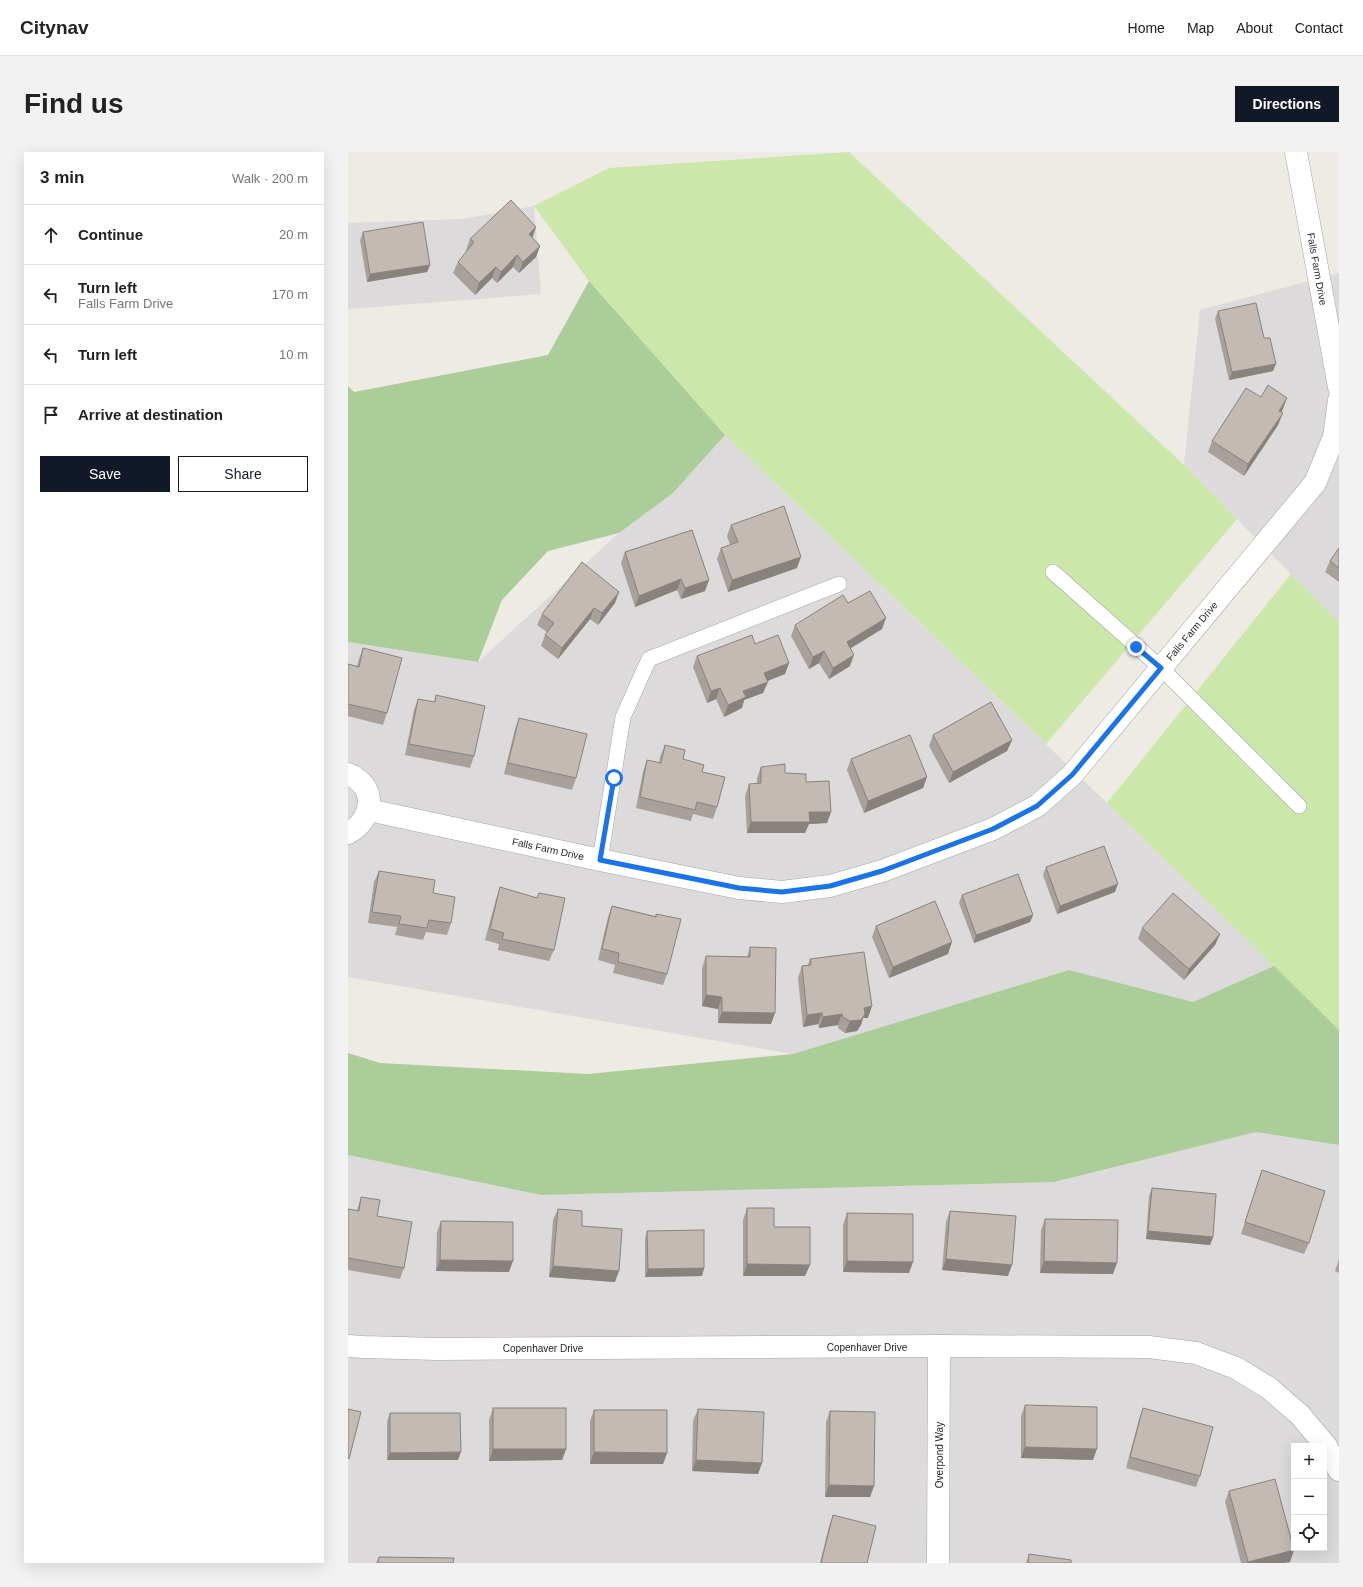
<!DOCTYPE html>
<meta charset="utf-8">
<style>
body{margin:0;font-family:Helvetica,sans-serif;background:#f2f2f2;color:#222}
.controls{position:absolute;right:12px;bottom:12px;display:grid;overflow:hidden;border-radius:0px;box-shadow:0 4px 16px #0002}
.controls button{width:36px;height:36px;display:grid;place-items:center;padding:0;border:0;border-bottom:1px solid #e0e0e0;background:#fff;color:#222;font:20px sans-serif}
.stop{position:absolute;width:12px;height:12px;margin:-9px;border:3px solid #1a73e8;border-radius:50%;background:#fff}
.stop.end{background:#1a73e8;border-color:#fff;box-shadow:0 1px 4px #0008}
.list{margin:0;padding:0;list-style:none}
h2{display:flex;justify-content:space-between;align-items:center;height:52px;margin:0;padding:0 16px;font-size:17px}
h2 small{font-size:13px;font-weight:400;color:#767676}
.list li{display:grid;grid-template-columns:26px 1fr auto;gap:12px;align-items:center;box-sizing:border-box;height:60px;padding:0 16px;border-top:1px solid #e0e0e0}
.list b{display:block;font-size:15px;white-space:nowrap}
.list p{margin:0;font-size:13px;white-space:nowrap;color:#767676}
.list em{font-size:13px;font-style:normal;color:#767676}
.actions{display:flex;gap:8px;padding:12px 16px}
.actions a{flex:1;padding:9px 0;border:1px solid #111827;border-radius:0px;text-align:center;font-size:14px;color:#111827}
.actions .main{background:#111827;color:#fff}
.icon{flex:none;width:22px;height:22px;fill:none;stroke:currentColor;stroke-width:2;stroke-linecap:round;stroke-linejoin:round}
.map{position:relative;flex:none;width:991px;height:1411px;overflow:hidden;border-radius:0px}
header{display:flex;align-items:center;gap:24px;box-sizing:border-box;height:56px;padding:0 20px;background:#fff;border-bottom:1px solid #e0e0e0}
header strong{font-size:19px}
nav{display:flex;gap:22px;margin-inline-start:auto;font-size:14px}
.intro{display:flex;align-items:center;justify-content:space-between;box-sizing:border-box;height:96px;padding:0 24px}
h1{margin:0;font-size:28px}
.button{padding:10px 18px;border-radius:0px;background:#111827;color:#fff;font-size:14px;font-weight:700}
main{display:flex;gap:24px;padding:0 24px}
aside{flex:1;background:#fff;border-radius:0px;box-shadow:0 4px 16px #0002}
.map>svg:first-child{display:block}
.residential{fill:#dcdadb;fill-rule:evenodd}
.grass{fill:#cbe8aa}
.forest{fill:#aacd99}
.lines{fill:none;stroke-linecap:round;stroke-linejoin:round}
.service-casing{stroke:#a5a5a5;stroke-width:16}
.minor-casing{stroke:#a5a5a5;stroke-width:23}
.service{stroke:#fff;stroke-width:15}
.minor{stroke:#fff;stroke-width:22}
.wall{fill:#a8a09a}
.shaded-wall{fill:#88827d}
.building{fill:#c3bab3;stroke:#88827d}
.route{stroke:#1a73e8;stroke-width:5}
.labels{text-anchor:middle;dominant-baseline:central;stroke-width:4;stroke-linejoin:round;paint-order:stroke}
.street-label{font-size:10px;fill:#1e1e1e;stroke:#fff}
</style>
<header>
<strong>Citynav</strong>
<nav><a>Home</a><a>Map</a><a>About</a><a>Contact</a></nav>
</header>
<div class="intro"><h1>Find us</h1><a class="button">Directions</a></div>
<main>
<aside>
<h2>3 min<small>Walk · 200 m</small></h2>
<ul class="list">
<li><svg class="icon" aria-label="ahead" viewBox="0 0 24 24"><path d="M12 20V5M6 11l6-6 6 6"/></svg><div><b>Continue</b></div><em>20 m</em></li>
<li><svg class="icon" aria-label="left" viewBox="0 0 24 24"><path d="M17 20v-9H6M10 6l-5 5 5 5"/></svg><div><b>Turn left</b><p>Falls Farm Drive</p></div><em>170 m</em></li>
<li><svg class="icon" aria-label="left" viewBox="0 0 24 24"><path d="M17 20v-9H6M10 6l-5 5 5 5"/></svg><div><b>Turn left</b></div><em>10 m</em></li>
<li><svg class="icon" aria-label="arrive" viewBox="0 0 24 24"><path d="M6 21V4h12l-3 4 3 4H6"/></svg><div><b>Arrive at destination</b></div></li>
</ul>
<div class="actions"><a class="main">Save</a><a>Share</a></div>
</aside>
<div class="map">
<svg width="991" height="1411" viewBox="0 0 991 1411">
<rect width="100%" height="100%" fill="#eeeae4"/>
<!-- residential -->
<g class="residential">
<path d="M186 54 193 142 0 157V71L115 67Z"/>
<path d="M991 121V471L836 313 852 158Z"/>
<path d="M377 283 759 651 926 814 845 850 721 818 445 902 0 825V490L130 510 271 381 325 341Z"/>
<path d="M908 980 991 993V1411H0V1003L193 1043 706 1030ZM946 1294H976V1396H946Z"/>
</g>
<!-- grass -->
<g class="grass">
<path d="M501 0 836 313 889 367 698 592 377 283 241 129 186 54 261 16Z"/>
<path d="M943 422 991 470V878L759 651Z"/>
</g>
<!-- forest -->
<g class="forest">
<path d="M241 129 377 283 325 341 271 381 200 399 154 448 130 510 0 490V234L6 240 200 203Z"/>
<path d="M926 814 991 878V993L908 980 706 1030 193 1043 0 1003V901L32 911 240 922 445 902 721 818 845 850Z"/>
</g>
<g class="lines">
<!-- service casing -->
<g class="service-casing">
<g id="service">
<path d="M705 420 813 516 951 654"/>
<path d="M252 708 275 565 301 507 491 432"/>
</g>
</g>
<!-- minor casing -->
<g class="minor-casing">
<g id="minor">
<path d="M948 0 991 235"/>
<path d="M0 622C30 634 26 667 0 681"/>
<path d="M21 658 252 708 391 736 434 740 482 734 534 719 645 677 689 654 724 623 967 331 986 285 991 248"/>
<path d="M0 1194 16 1195 89 1197 591 1194 801 1195 848 1201 888 1216 921 1236 952 1263 978 1294 991 1318"/>
<path d="M590 1411 591 1194"/>
</g>
</g>
<!-- service -->
<use href="#service" class="service"/>
<!-- minor -->
<use href="#minor" class="minor"/>
</g>
<!-- wall -->
<g class="wall">
<path d="M15 80 82 113 79 120 19 130 12 88Z"/>
<path d="M184 85 192 94 188 105 171 121 165 115 149 131 144 126 127 143 105 121 110 110 119 99 118 98 122 87Z"/>
<path d="M870 159 916 186 925 219 881 228 867 167Z"/>
<path d="M913 245 935 257 933 260 930 273 896 324 860 300 864 289Z"/>
<path d="M383 373 449 416 380 440 369 407 373 396 382 393 379 384Z"/>
<path d="M344 378 357 439 333 447 329 438 287 455 273 411 277 400Z"/>
<path d="M991 396V430L977 420 982 409Z"/>
<path d="M267 451 250 473 242 467 210 507 193 494 197 483 199 480 189 473 194 462Z"/>
<path d="M500 451 534 477 502 497V514L481 527 471 511 461 517 443 484 447 473Z"/>
<path d="M407 492 441 511 437 522 419 529 415 541 396 548 394 556 376 565 368 547 359 551 345 515 349 504Z"/>
<path d="M15 496 39 561 35 573 0 564V512L9 514 11 507Z"/>
<path d="M88 543 126 604 122 616 57 603 66 558 70 547 86 550Z"/>
<path d="M171 566 228 626 224 638 156 622 167 577Z"/>
<path d="M585 583 664 588 659 599 601 631 581 594Z"/>
<path d="M317 593 335 607 354 620 369 655 365 667 345 662 343 669 288 656 295 620 299 608 311 611 312 605Z"/>
<path d="M503 607 579 625 575 636 516 661 499 618Z"/>
<path d="M413 615 437 621 458 630 483 660 479 671 461 672 457 681H399L397 644 401 632H409V626Z"/>
<path d="M698 715 767 740 709 762 695 723Z"/>
<path d="M31 719 85 741 103 771 99 783 78 780 75 788 47 783 49 775 20 771 26 730Z"/>
<path d="M152 735 189 746 191 741 206 798 201 809 150 798 151 792 137 788 148 747Z"/>
<path d="M614 743 685 763 682 770 626 791 611 751Z"/>
<path d="M264 754 307 764 308 762 319 822 315 833 265 821 267 813 250 808 260 765Z"/>
<path d="M528 774 600 802 541 826 524 785Z"/>
<path d="M794 776 872 782 867 793 836 828 790 787Z"/>
<path d="M402 795 423 872 370 871V857L354 854V816L358 804 399 805Z"/>
<path d="M462 807 520 866H515L513 873 509 879 497 881 490 876V873L471 876 470 872 455 875 450 826 454 814 460 813Z"/>
<path d="M914 1018 961 1091 956 1102 893 1082Z"/>
<path d="M804 1036 865 1085 862 1093 798 1087 801 1044Z"/>
<path d="M13 1045 29 1064 56 1116 52 1127 0 1118V1057L9 1058Z"/>
<path d="M399 1056 426 1075 457 1124H395V1068Z"/>
<path d="M210 1057 234 1074 267 1130 201 1125 205 1068Z"/>
<path d="M602 1059 660 1124 594 1118 598 1070Z"/>
<path d="M499 1061 561 1121 495 1120V1073Z"/>
<path d="M697 1067 765 1122 692 1121 693 1078Z"/>
<path d="M93 1069 161 1120 88 1119 89 1080Z"/>
<path d="M299 1079 356 1116 354 1124 297 1125V1087Z"/>
<path d="M991 1107V1121L987 1119Z"/>
<path d="M677 1253 745 1308 673 1306V1264Z"/>
<path d="M145 1256 218 1297 214 1308 141 1309V1268Z"/>
<path d="M795 1256 852 1324 848 1335 778 1316 791 1267Z"/>
<path d="M350 1257 414 1311 410 1322 344 1319 345 1269Z"/>
<path d="M246 1258 319 1301 315 1312H242V1269Z"/>
<path d="M482 1259 526 1334 522 1345H477L478 1270Z"/>
<path d="M42 1261 110 1308H39V1269Z"/>
<path d="M881 1339 946 1398 942 1410 936 1411H893L877 1350Z"/>
<path d="M485 1363 519 1411H472L481 1374Z"/>
<path d="M681 1402 723 1411H678Z"/>
<path d="M31 1405 105 1411H28Z"/>
</g>
<!-- shaded-wall -->
<g class="shaded-wall">
<path d="M188 75 184 87 181 82Z"/>
<path d="M192 94 188 105 171 121 175 110Z"/>
<path d="M169 103 165 115 149 131 153 120Z"/>
<path d="M82 113 79 120 19 130 22 122Z"/>
<path d="M148 115 144 126 127 143 131 131Z"/>
<path d="M928 212 925 219 881 228 884 220Z"/>
<path d="M939 246 935 257 927 270 931 259Z"/>
<path d="M935 261 930 273 896 324 900 312Z"/>
<path d="M453 405 449 416 380 440 384 428Z"/>
<path d="M333 427 329 438 287 455 291 444Z"/>
<path d="M361 428 357 439 333 447 337 436Z"/>
<path d="M271 440 267 451 250 473 254 461Z"/>
<path d="M246 456 242 467 210 507 214 496Z"/>
<path d="M538 466 534 477 494 501 499 490Z"/>
<path d="M476 499 471 511 461 517 465 505Z"/>
<path d="M506 503 502 514 481 527 485 516Z"/>
<path d="M441 511 437 522 412 532 416 521Z"/>
<path d="M420 530 415 541 396 548 394 556 376 565 380 553 395 539Z"/>
<path d="M372 536 368 547 359 551 363 539Z"/>
<path d="M664 588 659 599 601 631 605 620Z"/>
<path d="M579 625 575 636 516 661 520 649Z"/>
<path d="M461 660H483L479 671 461 672 457 681H399L403 670Z"/>
<path d="M770 732 767 740 709 762 712 754Z"/>
<path d="M685 763 682 770 626 791 628 783Z"/>
<path d="M872 782 867 793 836 828 841 817Z"/>
<path d="M604 790 600 802 541 826 545 815Z"/>
<path d="M358 843 374 845 370 857 354 854Z"/>
<path d="M524 854 520 866H515L513 873 509 879 497 881 502 869 516 856Z"/>
<path d="M374 860 427 861 423 872 370 871Z"/>
<path d="M474 861 470 872 455 875 459 863Z"/>
<path d="M494 862 490 873 471 876 475 865Z"/>
<path d="M800 1079 865 1085 862 1093 798 1087Z"/>
<path d="M598 1107 664 1113 660 1124 594 1118Z"/>
<path d="M92 1108 165 1109 161 1120 88 1119Z"/>
<path d="M499 1109 565 1110 561 1121 495 1120Z"/>
<path d="M696 1109 769 1111 765 1122 692 1121Z"/>
<path d="M399 1112 462 1113 457 1124H395Z"/>
<path d="M205 1114 271 1119 267 1130 201 1125Z"/>
<path d="M356 1116 354 1124 297 1125 300 1117Z"/>
<path d="M677 1295 749 1297 745 1308 673 1306Z"/>
<path d="M145 1297H218L214 1308 141 1309Z"/>
<path d="M113 1300 110 1308H39L42 1301Z"/>
<path d="M246 1300 319 1301 315 1312H242Z"/>
<path d="M348 1308 414 1311 410 1322 344 1319Z"/>
<path d="M481 1333 526 1334 522 1345H477Z"/>
<path d="M946 1398 942 1410 936 1411H899L900 1410Z"/>
</g>
<!-- building -->
<g class="building">
<path d="M163 48 188 75 181 82 192 94 175 110 169 103 153 120 148 115 131 131 110 110 126 90 122 87Z"/>
<path d="M75 70 82 113 22 122 15 80Z"/>
<path d="M908 151 916 186H922L928 212 884 220 870 159Z"/>
<path d="M920 233 939 246 931 259 935 261 900 312 864 289 898 236 913 245Z"/>
<path d="M436 354 453 405 384 428 373 396 390 390 383 373Z"/>
<path d="M344 378 361 428 337 436 333 427 291 444 277 400Z"/>
<path d="M991 396V416L982 409Z"/>
<path d="M234 410 271 440 254 461 246 456 214 496 197 483 206 471 194 462Z"/>
<path d="M522 439 538 466 499 490 506 503 485 516 476 499 465 505 447 473 495 443 500 451Z"/>
<path d="M404 483 407 492 430 483 441 511 416 521 420 530 395 539 398 545 380 553 372 536 363 539 349 504Z"/>
<path d="M15 496 54 506 39 561 0 552V512L11 515Z"/>
<path d="M88 543 137 554 126 604 61 592 70 547 87 550Z"/>
<path d="M643 550 664 588 605 620 585 583Z"/>
<path d="M171 566 239 582 228 626 160 611Z"/>
<path d="M562 583 579 625 520 649 503 607Z"/>
<path d="M317 593 337 598 335 607 356 613 354 620 377 625 369 655 349 650 347 658 292 645 299 608 313 611Z"/>
<path d="M437 612V621L458 622V630L481 629 483 660H461L462 670H403L401 632 413 631V615Z"/>
<path d="M756 694 770 732 712 754 698 715Z"/>
<path d="M31 719 87 728 85 741 107 745 103 771 81 768 79 776 51 772 53 764 24 760Z"/>
<path d="M670 722 685 763 628 783 614 743Z"/>
<path d="M152 735 189 746 191 741 217 746 206 798 154 787 156 781 142 777Z"/>
<path d="M825 741 872 782 841 817 794 776Z"/>
<path d="M587 749 604 790 545 815 528 774Z"/>
<path d="M264 754 308 765V762L333 767 319 822 270 810 271 801 254 797Z"/>
<path d="M402 795 428 796 427 861 374 860V845L358 843V804L402 805Z"/>
<path d="M516 800 524 854 516 856 517 862 513 868 502 869 495 865 494 862 475 865 474 861 459 863 454 814 463 813 462 807Z"/>
<path d="M914 1018 977 1039 961 1091 897 1070Z"/>
<path d="M804 1036 868 1042 865 1085 800 1079Z"/>
<path d="M13 1045 32 1048 29 1064 64 1070 56 1116 0 1106V1057L11 1059Z"/>
<path d="M399 1056H426V1075H462V1113L399 1112Z"/>
<path d="M210 1057 234 1059V1074L274 1077 271 1119 205 1114Z"/>
<path d="M602 1059 668 1064 664 1113 598 1107Z"/>
<path d="M499 1061 565 1062V1110L499 1109Z"/>
<path d="M697 1067 770 1068 769 1111 696 1109Z"/>
<path d="M93 1069 165 1070V1109L92 1108Z"/>
<path d="M356 1078V1116L300 1117 299 1079Z"/>
<path d="M677 1253 749 1255V1297L677 1295Z"/>
<rect x="145" y="1256" width="73" height="41"/>
<path d="M795 1256 865 1275 852 1324 782 1305Z"/>
<path d="M0 1257 13 1260 1 1307 0 1306Z"/>
<path d="M350 1257 416 1260 414 1311 348 1308Z"/>
<path d="M246 1258H319V1301L246 1300Z"/>
<path d="M482 1259 527 1260 526 1334 481 1333Z"/>
<path d="M42 1261H112L113 1300 42 1301Z"/>
<path d="M927 1327 946 1398 900 1410 881 1339Z"/>
<path d="M485 1363 528 1374 519 1411H473Z"/>
<path d="M681 1402 723 1408V1411H680Z"/>
<path d="M31 1405 106 1406 105 1411H30Z"/>
</g>
<g class="lines">
<!-- route -->
<path class="route" d="M266 626 252 708 391 736 434 740 482 734 534 719 645 677 689 654 724 623 813 516 788 495"/>
</g>
<g class="labels">
<!-- street labels -->
<g class="street-label">
<text transform="translate(969 117) rotate(80)">Falls Farm Drive</text>
<text transform="translate(844 479) rotate(-50)">Falls Farm Drive</text>
<text transform="translate(200 697) rotate(12)">Falls Farm Drive</text>
<text x="519" y="1195">Copenhaver Drive</text>
<text x="195" y="1196">Copenhaver Drive</text>
<text transform="translate(591 1303) rotate(-90)">Overpond Way</text>
</g>
</g>
</svg>
<div class="controls">
<button>+</button>
<button>−</button>
<button><svg class="icon" aria-label="locate" viewBox="0 0 24 24"><circle cx="12" cy="12" r="6"/><path d="M12 2v4M12 18v4M2 12h4M18 12h4"/></svg></button>
</div>
<div class="stop" style="left:266px;top:626px"></div>
<div class="stop end" style="left:788px;top:495px"></div>
</div>
</main>
